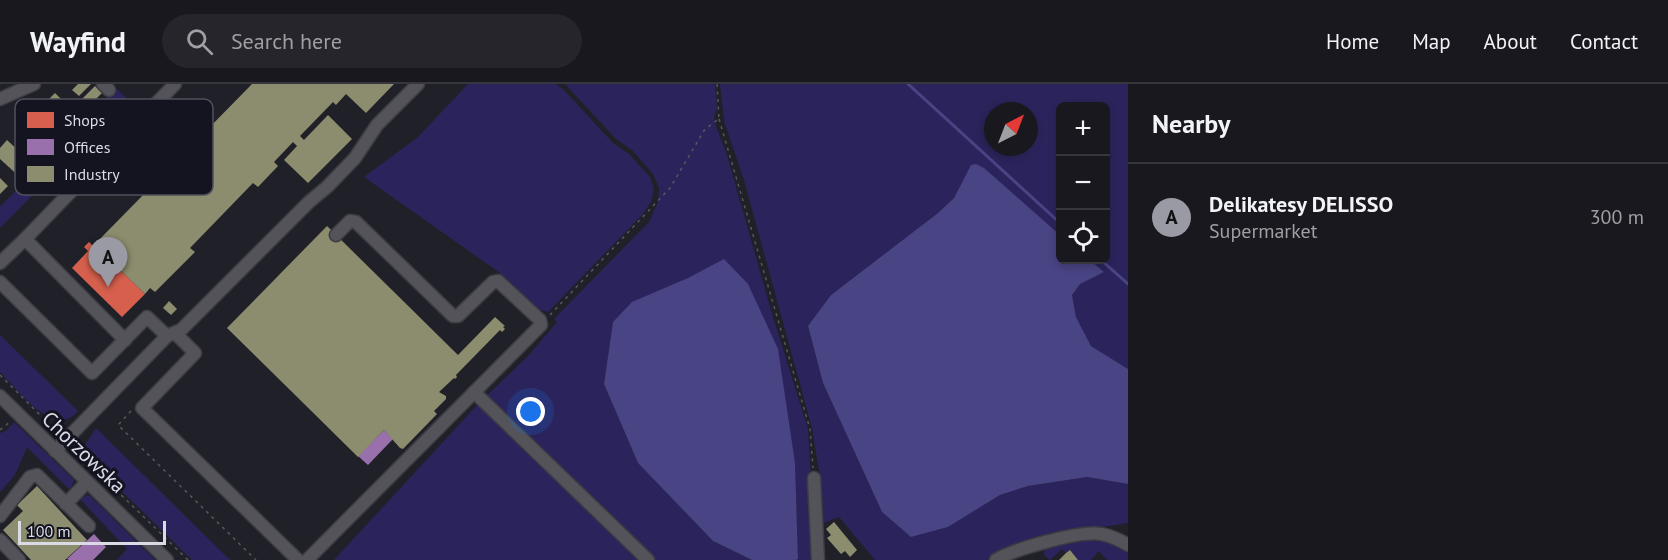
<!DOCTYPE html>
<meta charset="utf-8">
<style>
body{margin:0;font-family:"PT Sans",sans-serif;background:#25252b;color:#f1f3f6}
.controls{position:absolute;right:18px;top:18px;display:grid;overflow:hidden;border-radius:9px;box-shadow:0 3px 9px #0003}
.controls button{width:54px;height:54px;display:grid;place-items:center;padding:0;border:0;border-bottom:2px solid #36373c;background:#18181e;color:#f1f3f6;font:30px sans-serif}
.compass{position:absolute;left:984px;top:18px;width:54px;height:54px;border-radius:50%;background:#18181e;box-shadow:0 3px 9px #0003;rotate:42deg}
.scale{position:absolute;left:18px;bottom:15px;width:148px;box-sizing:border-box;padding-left:6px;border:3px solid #dadbe5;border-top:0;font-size:16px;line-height:21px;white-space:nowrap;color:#dadbe5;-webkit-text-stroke:4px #141421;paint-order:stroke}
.you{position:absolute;left:531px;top:328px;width:21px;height:21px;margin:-15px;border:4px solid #fff;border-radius:50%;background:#1a73e8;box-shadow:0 0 0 9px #1a73e833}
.badge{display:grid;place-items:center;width:39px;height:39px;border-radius:50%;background:#999aa3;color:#111;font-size:20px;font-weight:700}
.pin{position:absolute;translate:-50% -50px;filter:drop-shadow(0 2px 3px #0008)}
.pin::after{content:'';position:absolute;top:32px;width:21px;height:18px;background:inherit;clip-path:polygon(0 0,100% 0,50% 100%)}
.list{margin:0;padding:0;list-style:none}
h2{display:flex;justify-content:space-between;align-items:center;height:78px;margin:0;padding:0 24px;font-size:26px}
h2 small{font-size:20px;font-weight:400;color:#9fa0a4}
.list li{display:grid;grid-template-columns:39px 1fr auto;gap:18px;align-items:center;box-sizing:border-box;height:108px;padding:0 24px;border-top:2px solid #36373c}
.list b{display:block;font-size:22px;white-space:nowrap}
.list p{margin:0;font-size:20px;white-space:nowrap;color:#9fa0a4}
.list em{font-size:20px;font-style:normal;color:#9fa0a4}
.icon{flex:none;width:33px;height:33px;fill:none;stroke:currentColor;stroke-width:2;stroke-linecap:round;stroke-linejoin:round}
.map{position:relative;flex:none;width:1128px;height:476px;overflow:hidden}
header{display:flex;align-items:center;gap:36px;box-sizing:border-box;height:84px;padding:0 30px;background:#18181e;border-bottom:2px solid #36373c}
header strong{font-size:28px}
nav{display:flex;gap:33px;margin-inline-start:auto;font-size:21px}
.search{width:420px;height:54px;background:#25252b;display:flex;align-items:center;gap:15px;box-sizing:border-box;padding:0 21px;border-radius:33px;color:#9fa0a4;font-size:22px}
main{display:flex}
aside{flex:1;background:#18181e}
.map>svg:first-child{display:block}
.green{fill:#2b245c;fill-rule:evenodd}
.water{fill:#494484}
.shops{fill:#d6604d}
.offices{fill:#9970ab}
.industry{fill:#8c8c6e}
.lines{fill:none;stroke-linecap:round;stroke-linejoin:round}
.stream{stroke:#494484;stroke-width:3}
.minor-casing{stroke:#3c3c43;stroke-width:15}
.path{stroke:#57575d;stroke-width:1.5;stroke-dasharray:3 4.5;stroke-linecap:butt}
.minor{stroke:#535359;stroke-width:12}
.labels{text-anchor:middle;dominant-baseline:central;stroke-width:6;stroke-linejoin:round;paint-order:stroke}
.street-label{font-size:21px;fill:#dadbe5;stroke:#141421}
.key{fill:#141421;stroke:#4f505c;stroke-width:1.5}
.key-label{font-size:16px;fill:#dadbe5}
</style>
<header>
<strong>Wayfind</strong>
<div class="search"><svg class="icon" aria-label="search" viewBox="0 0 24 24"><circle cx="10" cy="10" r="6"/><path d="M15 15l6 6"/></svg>Search here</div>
<nav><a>Home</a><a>Map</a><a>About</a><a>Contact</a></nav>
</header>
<main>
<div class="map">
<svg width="1128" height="476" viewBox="0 0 1128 476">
<rect width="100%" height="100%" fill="#202028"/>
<!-- green -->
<g class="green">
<path d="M468 0H556L564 6 613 59 629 70 650 93 654 105 651 118 642 131 548 228 537 225 500 189 364 93 418 53Z"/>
<path d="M565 0H715L717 25 714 32 715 40 727 71 772 230 808 345 816 476H796L798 475 795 379 724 175 613 238 604 300 638 379 713 457 752 476H334L479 319 529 271 557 238 554 235 649 138 658 118 659 104 653 90 632 66 616 55Z"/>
<path d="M720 0H1128V285L1091 262 1076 233 1072 211 1080 200 1104 188 1090 176H1106V22H1060V151L1026 122 971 81 954 114 938 129 831 211 808 243 823 299 882 428 911 453 948 443 1000 411 1028 402 1087 393 1128 400V439L1030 454 988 476H875L839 433 818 441 821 398 812 344 744 96 724 37ZM993 27H1029V63H993Z"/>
<path d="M116 4 127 15 0 144V123Z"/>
<path d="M0 251 78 327C54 356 17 305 0 288Z"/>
<path d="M14 338 74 396 70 406 27 363 15 391 0 408V349L6 347Z"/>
<path d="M96 344 230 476H192L87 373 85 361Z"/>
<path d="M87 411 90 412 155 476H117L127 465 80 415Z"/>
<path d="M1095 454 1111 458 1128 466V476H1107L1099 467 1091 476H1078L1070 466 1066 469 1062 465 1050 476 1044 471 1045 462Z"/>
</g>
<!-- water -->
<g class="water">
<path d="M976 80 984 84 1060 151V176H1090L1104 188 1080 200 1072 211 1076 233 1091 262 1128 285V400L1087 393 1028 402 1000 411 948 443 911 453 882 428 823 299 808 242 831 211 938 129 954 114 971 81Z"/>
<path d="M724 175 748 200 778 265 795 379 798 475 796 476H752L713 457 638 379 604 300 613 238 632 218 688 194Z"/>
</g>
<!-- shops -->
<path class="shops" d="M89 158 93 162 94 161 145 210 122 233 72 184 88 167 84 163Z"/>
<!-- offices -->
<g class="offices">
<path d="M384 346 393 355 368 381 358 372Z"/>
<path d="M94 450 106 463 93 476H69L67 475Z"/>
</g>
<!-- industry -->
<g class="industry">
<path d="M78 0H91L79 12 72 6Z"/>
<path d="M252 0H394L366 29 346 10 336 21 333 18 300 52 304 56 328 31 352 55 308 99 284 76 297 62 293 58 274 78 278 82 258 103 253 99 190 164 195 168 155 208 150 204 145 210 94 161 144 110 138 105 149 94 154 100Z"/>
<path d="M95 2 102 9 89 22 82 15Z"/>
<path d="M55 9 62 16 49 29 42 22Z"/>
<path d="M7 56 35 82 22 95 0 75V64Z"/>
<path d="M0 94 8 102 0 110Z"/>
<path d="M327 142 458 271 495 233 505 242 503 243 505 245 502 248 500 246 456 291 457 293 455 295 454 294 439 308 446 312V315L434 327 437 330 403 365 400 364 384 346 358 373 227 244Z"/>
<path d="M169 217 177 225 171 231 163 224Z"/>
<path d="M37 402 87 456 65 476H31L3 446 23 427 17 421Z"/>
<path d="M834 438 857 466 850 473 845 467 841 470 827 454 831 451 826 445Z"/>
<path d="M1070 466 1078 476H1059L1066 469Z"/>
</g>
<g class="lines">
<!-- stream -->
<g class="stream">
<path d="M908 0 1060 139"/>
<path d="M1101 176 1128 200"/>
</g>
<!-- minor casing -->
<g class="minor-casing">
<g id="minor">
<path d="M103 0 109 6"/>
<path d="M0 15 34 0"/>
<path d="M25 155 175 0"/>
<path d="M0 179 25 155 125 256"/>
<path d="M0 198 92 289 147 233 167 252 55 367"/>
<path d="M175 249 195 269 142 324 298 476"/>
<path d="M167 252 181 246 309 118 327 103 355 74 377 41 418 0"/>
<path d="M474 308 648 476"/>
<path d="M0 312 167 476"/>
<path d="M814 394 818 476"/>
<path d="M66 420 87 398"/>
<path d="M0 432 30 393 37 391 89 442"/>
<path d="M0 456 19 476"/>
<path d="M307 476 541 241 540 236 498 197 493 198 458 232H453L356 138 350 137 336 151"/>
<path d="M996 476C1014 465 1081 446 1101 450 1111 452 1120 456 1128 461"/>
</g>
</g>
<!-- path -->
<g class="path">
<path d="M719 35 810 345 813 384"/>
<path d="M550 231 670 104 705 45 719 35 717 0"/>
<path d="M0 291 57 348"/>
<path d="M131 327 118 341 256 476"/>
<path d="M0 346 11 337"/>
<path d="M73 364 188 476"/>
</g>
<!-- minor -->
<use href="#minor" class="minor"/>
</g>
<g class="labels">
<!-- street labels -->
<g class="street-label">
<text transform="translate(84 368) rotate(44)">Chorzowska</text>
</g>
</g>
<!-- legend -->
<rect x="15" y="15" width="198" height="96" rx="9" class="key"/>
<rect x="27" y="28" width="27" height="16" fill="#d6604d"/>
<rect x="27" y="55" width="27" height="16" fill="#9970ab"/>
<rect x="27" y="82" width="27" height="16" fill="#8c8c6e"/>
<g class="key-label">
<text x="64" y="42">Shops</text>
<text x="64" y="69">Offices</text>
<text x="64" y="96">Industry</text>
</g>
</svg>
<div class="controls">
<button>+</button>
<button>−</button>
<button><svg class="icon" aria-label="locate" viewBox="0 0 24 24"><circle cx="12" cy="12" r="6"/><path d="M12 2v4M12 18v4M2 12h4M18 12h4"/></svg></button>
</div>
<svg class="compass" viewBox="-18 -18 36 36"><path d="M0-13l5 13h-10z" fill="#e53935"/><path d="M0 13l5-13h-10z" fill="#9fa0a4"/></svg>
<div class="scale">100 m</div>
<div class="you"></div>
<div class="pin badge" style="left:108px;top:203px">A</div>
</div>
<aside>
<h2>Nearby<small></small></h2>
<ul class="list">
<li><span class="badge">A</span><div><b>Delikatesy DELISSO</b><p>Supermarket</p></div><em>300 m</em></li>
</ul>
</aside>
</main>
